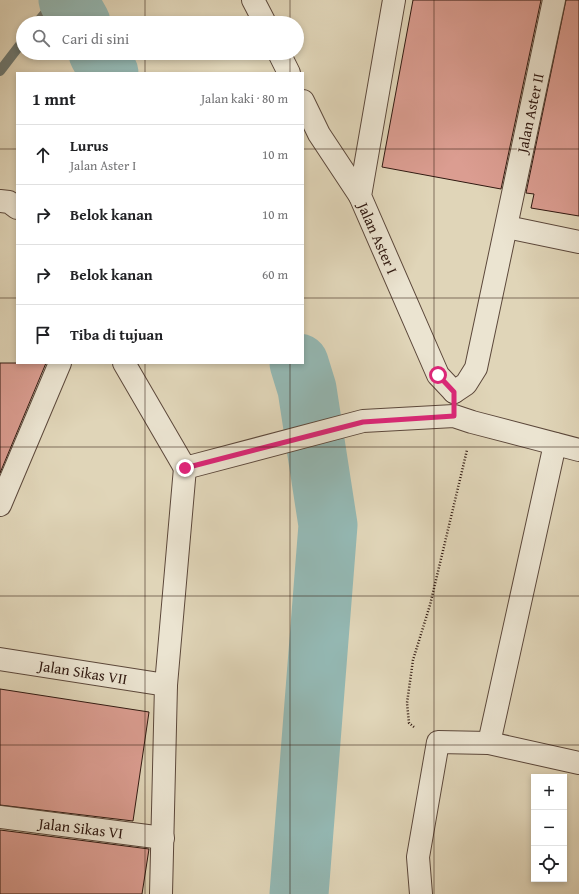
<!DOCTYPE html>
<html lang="id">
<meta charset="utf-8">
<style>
body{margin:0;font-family:"Gentium Book Plus",serif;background:#f6f6f6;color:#202124}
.controls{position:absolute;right:12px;bottom:12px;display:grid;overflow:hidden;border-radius:0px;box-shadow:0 2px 6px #0003}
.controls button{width:36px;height:36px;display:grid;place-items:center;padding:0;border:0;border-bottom:1px solid #e0e0e0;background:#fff;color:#202124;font:20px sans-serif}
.stop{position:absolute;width:12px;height:12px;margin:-9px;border:3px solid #db2777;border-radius:50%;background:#fff}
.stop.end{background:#db2777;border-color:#fff;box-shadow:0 1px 4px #0008}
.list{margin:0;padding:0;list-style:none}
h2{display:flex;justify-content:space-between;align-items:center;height:52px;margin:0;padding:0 16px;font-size:17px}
h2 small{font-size:13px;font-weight:400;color:#757577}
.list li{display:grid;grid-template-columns:26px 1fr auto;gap:12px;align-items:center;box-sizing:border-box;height:60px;padding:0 16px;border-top:1px solid #e0e0e0}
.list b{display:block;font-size:15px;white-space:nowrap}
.list p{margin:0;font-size:13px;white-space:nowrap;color:#757577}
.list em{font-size:13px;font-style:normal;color:#757577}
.icon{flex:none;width:22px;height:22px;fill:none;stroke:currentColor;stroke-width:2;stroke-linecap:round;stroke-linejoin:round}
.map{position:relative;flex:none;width:579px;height:894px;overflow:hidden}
.search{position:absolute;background:#fff;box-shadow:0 2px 6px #0003;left:16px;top:16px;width:288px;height:44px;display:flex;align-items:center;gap:10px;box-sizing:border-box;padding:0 14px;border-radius:22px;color:#757577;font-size:15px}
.panel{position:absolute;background:#fff;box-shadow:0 2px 6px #0003;left:16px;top:72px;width:288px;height:292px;border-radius:0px}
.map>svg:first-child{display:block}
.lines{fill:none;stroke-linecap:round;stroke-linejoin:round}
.stream{stroke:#6c7872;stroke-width:10}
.river{stroke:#94b8b3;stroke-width:59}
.building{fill:#db9d91;stroke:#301911}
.street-casing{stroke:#5c483b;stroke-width:24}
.path{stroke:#301911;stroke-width:2.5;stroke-dasharray:1 2;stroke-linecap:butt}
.street{stroke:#ebe4d1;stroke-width:22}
.route{stroke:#db2777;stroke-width:5}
.grid{fill:none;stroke:#301911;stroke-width:1;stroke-opacity:0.55}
.labels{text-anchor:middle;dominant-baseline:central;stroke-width:3;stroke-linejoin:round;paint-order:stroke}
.street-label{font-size:15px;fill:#301911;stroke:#ebe4d1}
</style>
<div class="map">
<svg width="579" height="894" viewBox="0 0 579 894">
<rect width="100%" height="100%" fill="#e0d5b8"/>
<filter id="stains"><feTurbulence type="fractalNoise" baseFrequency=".005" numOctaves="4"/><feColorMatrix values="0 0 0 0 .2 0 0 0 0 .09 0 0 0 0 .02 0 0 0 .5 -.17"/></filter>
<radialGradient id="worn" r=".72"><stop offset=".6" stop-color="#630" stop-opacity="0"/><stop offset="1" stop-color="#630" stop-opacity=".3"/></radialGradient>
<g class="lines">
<!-- stream -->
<g class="stream">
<path d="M37 23 56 0"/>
<path d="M0 71 23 41"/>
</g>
<!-- river -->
<g class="river">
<path d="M68 0 81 23"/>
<path d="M98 53 109 73"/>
<path d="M299 894 328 525 307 389 299 363"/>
</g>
</g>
<!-- building -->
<g class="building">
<path d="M413 0H541L501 189 382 167Z"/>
<path d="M566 0H579V216L531 208 534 194 526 193Z"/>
<path d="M0 363H46L0 473Z"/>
<path d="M0 689 149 712 133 821 0 805Z"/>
<path d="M0 830 149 849 142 894H0Z"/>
</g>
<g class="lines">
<!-- street casing -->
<g class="street-casing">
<g id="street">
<path d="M253 0 265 23"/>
<path d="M394 0 360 196 438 375 454 392"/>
<path d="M279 53 289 73"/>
<path d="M303 101 319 134 360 196"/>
<path d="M0 201 9 202 17 208"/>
<path d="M507 227 579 242"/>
<path d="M124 363 185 468 363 421 454 416 472 422 579 450"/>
<path d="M454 392 466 384 476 368 554 0"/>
<path d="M0 505 60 363"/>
<path d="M0 659 166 685"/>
<path d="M489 743 555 444"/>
<path d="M0 817 163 838"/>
<path d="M161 894 166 685 185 468"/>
<path d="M421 894 418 857 438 742 489 743 579 763"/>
</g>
</g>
<!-- path -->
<path class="path" d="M414 727 409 723 407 703 413 660 430 605 467 450"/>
<!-- street -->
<use href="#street" class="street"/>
</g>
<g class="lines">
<!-- route -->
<path class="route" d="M185 468 363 422 454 416V392L438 375"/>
</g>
<!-- grid -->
<path class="grid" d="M145 0V23M290 0V23M434 0V894M145 53V73M290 53V73M0 149H17M303 149H579M0 298H17M303 298H579M145 363V894M290 363V894M0 447H579M0 596H579M0 745H579"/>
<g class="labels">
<!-- street labels -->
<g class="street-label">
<text transform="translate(530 113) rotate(-78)">Jalan Aster II</text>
<text transform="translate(378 238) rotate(66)">Jalan Aster I</text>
<text transform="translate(83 672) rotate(9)">Jalan Sikas VII</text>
<text transform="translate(81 828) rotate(7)">Jalan Sikas VI</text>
</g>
</g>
<rect width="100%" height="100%" filter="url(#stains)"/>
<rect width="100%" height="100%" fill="url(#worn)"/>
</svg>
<div class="controls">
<button>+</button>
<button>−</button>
<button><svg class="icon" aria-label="locate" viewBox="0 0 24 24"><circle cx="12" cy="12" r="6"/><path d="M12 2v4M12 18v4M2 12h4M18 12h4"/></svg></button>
</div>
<div class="stop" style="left:438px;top:375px"></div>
<div class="stop end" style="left:185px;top:468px"></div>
<div class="search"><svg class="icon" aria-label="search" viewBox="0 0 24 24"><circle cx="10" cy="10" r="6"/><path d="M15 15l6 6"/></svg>Cari di sini</div>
<section class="panel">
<h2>1 mnt<small>Jalan kaki · 80 m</small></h2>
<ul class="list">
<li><svg class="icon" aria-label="ahead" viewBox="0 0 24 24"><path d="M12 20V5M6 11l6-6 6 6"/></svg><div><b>Lurus</b><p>Jalan Aster I</p></div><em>10 m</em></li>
<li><svg class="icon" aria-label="right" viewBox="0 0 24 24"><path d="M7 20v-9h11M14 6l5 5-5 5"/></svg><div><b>Belok kanan</b></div><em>10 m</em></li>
<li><svg class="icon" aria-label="right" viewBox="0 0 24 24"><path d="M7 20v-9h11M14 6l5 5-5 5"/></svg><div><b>Belok kanan</b></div><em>60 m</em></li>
<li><svg class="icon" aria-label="arrive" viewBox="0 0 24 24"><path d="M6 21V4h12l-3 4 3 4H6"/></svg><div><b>Tiba di tujuan</b></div></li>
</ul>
</section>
</div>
